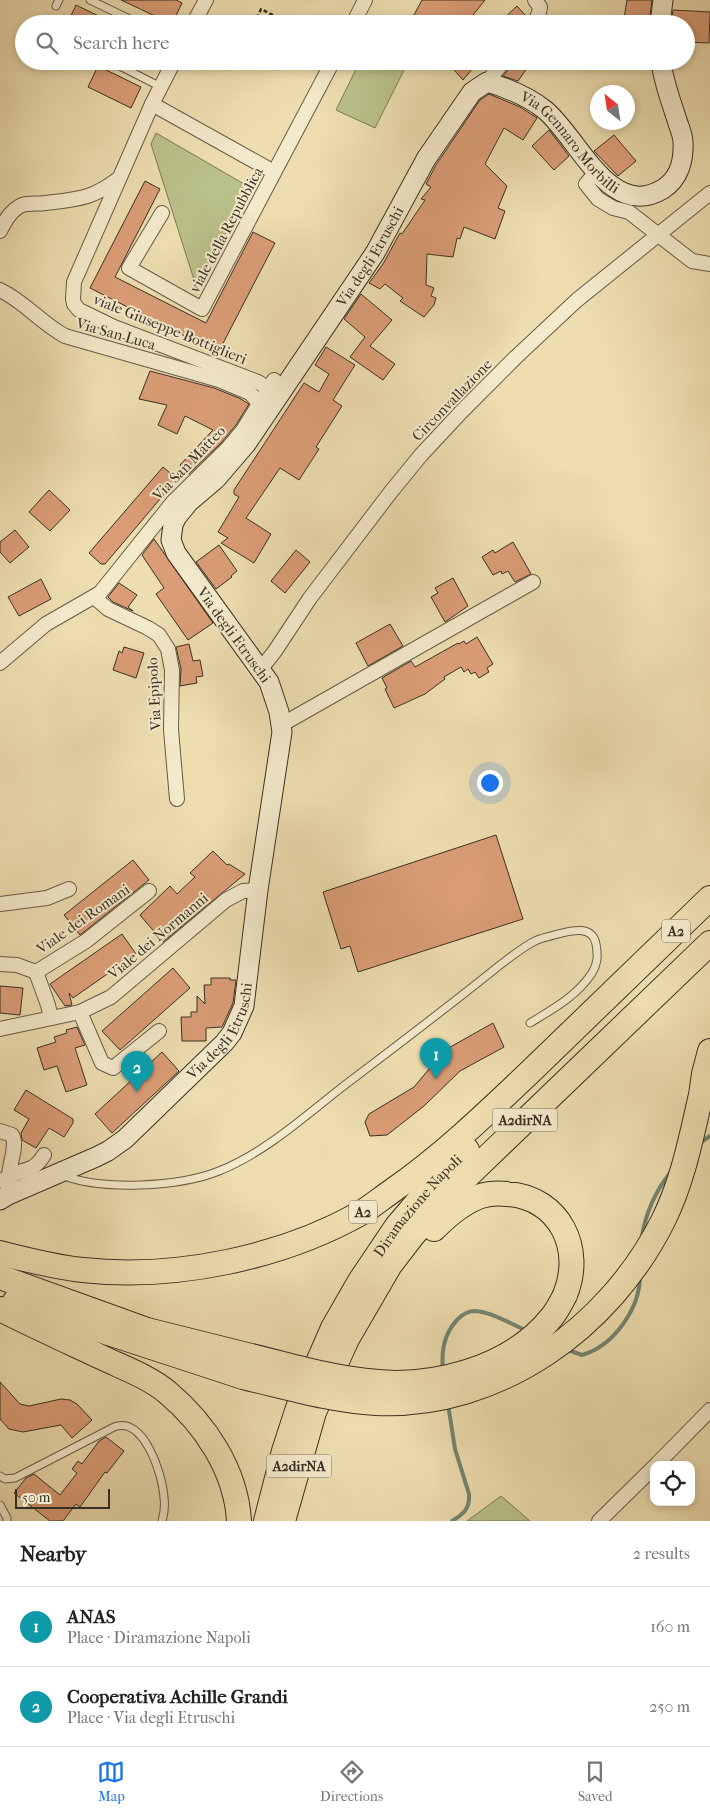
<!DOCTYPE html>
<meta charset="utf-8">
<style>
body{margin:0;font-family:"IM FELL French Canon",serif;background:#f6f6f6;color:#222}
.controls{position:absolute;right:15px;bottom:15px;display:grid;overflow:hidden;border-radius:10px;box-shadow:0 2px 8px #0003}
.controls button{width:45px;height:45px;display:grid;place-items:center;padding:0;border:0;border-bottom:1px solid #e0e0e0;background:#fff;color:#222;font:25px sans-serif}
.compass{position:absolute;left:590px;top:85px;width:45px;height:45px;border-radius:50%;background:#fff;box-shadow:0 2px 8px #0003;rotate:330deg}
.scale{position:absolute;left:15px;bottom:12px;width:95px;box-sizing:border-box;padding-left:5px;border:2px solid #393023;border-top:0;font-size:14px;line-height:18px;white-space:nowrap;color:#393023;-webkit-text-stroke:4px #f3e9cb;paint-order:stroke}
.you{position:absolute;left:489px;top:782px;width:18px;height:18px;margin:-12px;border:4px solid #fff;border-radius:50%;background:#1a73e8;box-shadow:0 0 0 8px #1a73e833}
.badge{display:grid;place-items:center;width:32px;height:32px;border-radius:50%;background:#1a73e8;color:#fff;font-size:16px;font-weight:700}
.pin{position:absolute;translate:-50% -41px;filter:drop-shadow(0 1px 2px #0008)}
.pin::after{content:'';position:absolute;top:26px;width:18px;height:15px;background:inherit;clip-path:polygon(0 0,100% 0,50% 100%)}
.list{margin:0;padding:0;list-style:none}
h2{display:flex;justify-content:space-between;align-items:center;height:65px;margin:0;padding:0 20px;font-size:21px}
h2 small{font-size:16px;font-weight:400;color:#767676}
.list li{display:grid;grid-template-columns:32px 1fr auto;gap:15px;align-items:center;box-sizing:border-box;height:80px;padding:0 20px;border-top:1px solid #e0e0e0}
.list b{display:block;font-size:19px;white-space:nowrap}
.list p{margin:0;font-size:16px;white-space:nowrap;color:#767676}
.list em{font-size:16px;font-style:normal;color:#767676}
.icon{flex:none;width:28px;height:28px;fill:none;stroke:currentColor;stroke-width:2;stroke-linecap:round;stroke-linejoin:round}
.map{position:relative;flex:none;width:710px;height:1521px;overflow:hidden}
.search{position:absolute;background:#fff;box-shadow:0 2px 8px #0003;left:15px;right:15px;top:15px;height:55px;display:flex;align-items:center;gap:12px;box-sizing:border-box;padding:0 18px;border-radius:28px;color:#767676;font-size:19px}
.sheet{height:225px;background:#fff}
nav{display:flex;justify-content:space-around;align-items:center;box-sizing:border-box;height:70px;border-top:1px solid #e0e0e0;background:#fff;font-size:14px;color:#767676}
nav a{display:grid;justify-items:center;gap:2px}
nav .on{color:#1a73e8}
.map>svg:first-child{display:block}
.green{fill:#bac089;stroke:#7a7856}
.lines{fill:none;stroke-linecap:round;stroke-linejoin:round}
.stream{stroke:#738572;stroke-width:4}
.building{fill:#da9d76;stroke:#393023}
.lane-casing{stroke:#665b46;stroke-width:9}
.street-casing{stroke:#665b46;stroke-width:16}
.secondary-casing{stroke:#393023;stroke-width:21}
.highway-casing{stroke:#393023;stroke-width:26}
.path{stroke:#393023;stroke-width:2.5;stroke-dasharray:4 2.5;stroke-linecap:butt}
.lane{stroke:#f3e9cb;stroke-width:7}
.street{stroke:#f3e9cb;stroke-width:14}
.secondary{stroke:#f3e9cb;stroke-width:19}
.highway{stroke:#edddaf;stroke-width:24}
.highway-bridge-casing{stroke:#393023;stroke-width:26;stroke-linecap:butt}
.highway-bridge{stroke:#edddaf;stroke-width:24}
.labels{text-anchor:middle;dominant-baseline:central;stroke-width:4;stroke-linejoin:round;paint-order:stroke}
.shield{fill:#f3e9cb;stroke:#716855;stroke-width:1}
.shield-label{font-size:14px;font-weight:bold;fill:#393023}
.street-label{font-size:15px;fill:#393023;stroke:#f3e9cb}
</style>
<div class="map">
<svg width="710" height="1521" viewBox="0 0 710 1521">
<rect width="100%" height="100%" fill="#edddaf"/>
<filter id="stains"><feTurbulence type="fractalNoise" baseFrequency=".004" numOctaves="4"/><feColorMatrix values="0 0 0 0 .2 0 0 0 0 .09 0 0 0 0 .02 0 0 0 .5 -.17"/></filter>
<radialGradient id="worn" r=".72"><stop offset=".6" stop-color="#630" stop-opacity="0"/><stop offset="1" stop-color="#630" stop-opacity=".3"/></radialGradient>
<!-- green -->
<g class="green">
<path d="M360 61 408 62 375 128 336 110Z"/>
<path d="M156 133 251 188 196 286 151 144Z"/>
<path d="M501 1496 530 1521H467Z"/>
</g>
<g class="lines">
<!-- stream -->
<g class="stream">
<path d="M700 1143 710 1136"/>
<path d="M642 1236C646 1212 655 1192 670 1173"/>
<path d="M565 1349 582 1355C614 1346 640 1308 640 1276"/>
<path d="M443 1370C441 1351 444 1333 458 1319 463 1314 468 1311 475 1311 492 1312 511 1324 527 1331"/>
<path d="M448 1404 455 1449 469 1494C470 1508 464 1514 452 1521"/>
</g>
</g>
<!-- building -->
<g class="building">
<path d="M121 0H176L182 3 172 24Z"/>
<path d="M422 0H485L466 24H409Z"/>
<path d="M627 0H652L649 24H623Z"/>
<path d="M76 5 115 24H67Z"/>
<path d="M517 6 525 15 517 24H498Z"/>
<path d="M673 10 710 12 709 43 686 42V24H671Z"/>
<path d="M446 61H479L463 80Z"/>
<path d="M513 61H532L518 81 503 76 511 66Z"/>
<path d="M98 66 141 87 131 108 88 87Z"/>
<path d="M489 94 520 107 537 118 523 140 504 128 485 164 507 186 498 208 505 211 495 239 464 227 460 239 457 238 453 257 427 254 426 285 434 288 431 296 436 298 434 305 424 317 400 301 403 298 385 284 380 289 369 283 383 264 400 233 402 234 425 200 421 199 431 187 426 184 436 165 480 100Z"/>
<path d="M549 130 569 156 554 170 532 146Z"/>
<path d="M614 135 636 161 618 176 594 151Z"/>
<path d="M145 181 160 189 115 277 206 323 253 232 275 243 218 353 90 288Z"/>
<path d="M361 294 392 320 370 346 395 364 383 380 350 357 365 337 344 319Z"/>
<path d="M326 347 355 365 333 400 342 406 316 447 319 449 299 480 280 468 246 518 271 534 254 563 221 543 228 538 218 532 239 497 234 494V490L304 383 319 392 329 374 315 365Z"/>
<path d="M150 371 214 388 239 398 249 404 236 425 222 442 189 474 180 465 213 430 185 416 177 434 158 425 167 405 139 399Z"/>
<path d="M163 467 177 479 105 564H101L89 553Z"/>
<path d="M49 490 70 510 50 531 29 512Z"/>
<path d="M15 530 29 547 10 563 0 552V542Z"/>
<path d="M154 539 213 623 188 640 156 594 164 588 142 555Z"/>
<path d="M513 542 531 574 515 582 508 571 502 574 501 571 493 575 482 557 493 550 495 553Z"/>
<path d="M219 545 237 571 231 576 232 577 216 589 196 562Z"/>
<path d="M296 550 310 562 285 593 271 581Z"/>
<path d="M453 578 468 606 445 622 431 597 438 593 435 588Z"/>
<path d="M41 579 51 599 19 616 8 597Z"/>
<path d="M119 583 137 595 128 607 133 611 113 602 108 597Z"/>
<path d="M390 624 403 646 368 666 356 643Z"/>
<path d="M477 637 493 664 487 668 489 672 479 678 475 672 471 674 468 669 464 672 461 667 444 677 445 679 425 694 394 708 385 689 387 688 382 678 411 661 415 667 458 643 459 644 464 641 466 644Z"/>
<path d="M189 644 193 661 200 660 203 676 196 677 197 683 180 686 181 669 176 647Z"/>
<path d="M124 647 144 653 136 678 113 670 119 651 122 653Z"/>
<path d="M496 835 523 919 358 972 350 946 341 949 323 892Z"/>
<path d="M213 851 227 865 229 864 245 874 163 942 140 915 170 886 177 894 195 877 190 873Z"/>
<path d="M133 860 149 880 80 935 64 915Z"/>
<path d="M122 934 136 954 73 998 69 993 72 1005 65 1006 50 984Z"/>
<path d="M173 968 190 988 120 1050 102 1031Z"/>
<path d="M211 978H230V980H236L233 1003 222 1027 206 1028V1041H182L181 1017H191V1012H197V996L205 1004 204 985H211Z"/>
<path d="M0 986 23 988 20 1015 0 1013Z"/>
<path d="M493 1023 504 1047 460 1071 424 1106 387 1135 370 1136 365 1122 369 1114 414 1087 445 1050Z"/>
<path d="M77 1027 85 1045 75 1048 87 1085 66 1092 57 1066 44 1070 37 1048 56 1042 54 1037 67 1033 66 1030Z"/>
<path d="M162 1052 179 1071 112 1133 95 1114Z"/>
<path d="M26 1090 73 1119V1123L64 1137 49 1128 36 1148 22 1140 21 1133 29 1119 14 1110Z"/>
<path d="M0 1382 20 1404 29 1406 61 1399 70 1400 77 1404 92 1420 72 1438 61 1425 23 1432 9 1429 0 1419Z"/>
<path d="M106 1437 124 1451 107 1473 105 1472 80 1507 76 1504 63 1521H50L14 1493 26 1478 34 1474 60 1495 77 1473 72 1469 78 1461 82 1464 99 1441Z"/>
</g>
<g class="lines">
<!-- lane casing -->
<g class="lane-casing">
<g id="lane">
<path d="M90 0 140 24"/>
<path d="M56 6 59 0"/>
<path d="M110 61 161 87"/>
<path d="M75 65 77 61"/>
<path d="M62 1175C102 1191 179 1187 219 1171 264 1153 303 1118 341 1088 395 1047 448 1007 500 965 512 956 523 947 535 941 541 938 548 937 554 935 567 932 592 923 596 944 598 955 598 963 592 973 577 996 553 1009 530 1023"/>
<path d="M0 1476 5 1479 15 1478 114 1427C144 1415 163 1476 164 1498 165 1505 164 1514 162 1521"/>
<path d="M0 1505 7 1518V1521"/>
</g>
</g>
<!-- street casing -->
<g class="street-casing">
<g id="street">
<path d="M193 24 206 0"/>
<path d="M353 24 365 0"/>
<path d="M534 24 539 13 540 7 535 0"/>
<path d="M174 61 152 104 74 282 73 299 74 304 79 310 114 327 258 382 268 388"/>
<path d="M487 82 504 61"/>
<path d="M152 104 274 172"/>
<path d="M597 171 586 184 598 199 613 208 629 212 692 261 710 264"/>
<path d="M162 213 129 268 202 309 333 61"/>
<path d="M0 231C5 221 11 210 22 205 29 203 39 204 46 203 78 199 92 199 118 179"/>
<path d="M0 290C25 302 41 323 65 336L219 380 250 393 259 403"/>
<path d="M94 597 108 609 148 628 159 635 168 649 172 670 171 730 177 799"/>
<path d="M0 663 46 624 100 593 173 502 228 448 243 430 274 380"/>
<path d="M260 670 275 651 310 598 390 493 421 455 462 411 516 357 577 300 710 193"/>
<path d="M281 725 533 582"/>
<path d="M0 904 47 898 69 889"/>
<path d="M0 964 17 965 36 972 48 1005 51 1018"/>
<path d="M36 972 86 941 149 891"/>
<path d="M80 1012 102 1063 113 1068 159 1031"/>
<path d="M0 1029 80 1012 111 997 226 900 243 891 258 890"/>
<path d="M0 1131 12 1135C18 1145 9 1164 9 1177L0 1181"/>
<path d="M5 1182C10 1172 24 1172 33 1167 38 1164 41 1160 44 1155"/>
<path d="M656 1465 710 1410"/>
<path d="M599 1521 654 1467"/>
</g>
</g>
<!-- secondary casing -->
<g class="secondary-casing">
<g id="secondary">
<path d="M660 24 663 0"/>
<path id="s1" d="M0 1200 8 1195 96 1157 108 1151 125 1139 224 1043 232 1033 244 1006 258 890 282 732 279 712 269 682 176 553 171 540 173 525 176 518 189 502 216 479 246 444 375 253 426 159 472 92 487 82C507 88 529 97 545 110 578 137 610 221 663 189 679 179 684 160 683 142 683 135 679 127 677 120 671 101 663 81 661 61"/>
</g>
</g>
<!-- highway casing -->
<g class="highway-casing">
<g id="highway">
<path d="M701 1095 704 1074 710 1051"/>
<path d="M434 1229C448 1215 463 1202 481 1196 490 1193 499 1193 508 1194 560 1198 584 1249 565 1295"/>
<path d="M0 1253C27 1260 55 1267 83 1270 175 1280 281 1258 361 1213 372 1206 382 1198 392 1191 442 1156 486 1114 530 1072 590 1014 650 956 710 898"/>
<path d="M0 1277 147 1330 251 1356"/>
<path d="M15 1301 35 1309 243 1377"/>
<path d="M0 1309C34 1326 69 1342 103 1358 124 1368 149 1377 167 1392 205 1424 236 1470 239 1521"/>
<path id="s2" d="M266 1521 284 1451 298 1408 333 1328 360 1281 397 1226 438 1178 467 1150"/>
<path d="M283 1521 314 1412 347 1339 390 1265 413 1235 453 1190 710 943"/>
</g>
</g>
<!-- path -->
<g class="path">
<path d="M254 24 261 9 290 24"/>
<path d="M264 61 280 70 285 61"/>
</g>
<!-- lane -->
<use href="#lane" class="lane"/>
<!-- street -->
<use href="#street" class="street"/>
<!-- secondary -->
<use href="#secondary" class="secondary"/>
<!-- highway -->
<use href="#highway" class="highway"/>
<!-- highway-bridge casing -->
<g class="highway-bridge-casing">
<g id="highway-bridge">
<path d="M251 1356C289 1365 328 1377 367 1381 430 1389 509 1370 551 1318 557 1311 561 1303 565 1295"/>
<path d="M243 1377C286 1387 333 1401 376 1403 499 1408 609 1328 663 1221 683 1181 691 1138 701 1095"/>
</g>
</g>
<!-- highway-bridge -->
<use href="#highway-bridge" class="highway-bridge"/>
</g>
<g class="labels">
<!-- shield labels -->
<g class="shield">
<rect x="662" y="919.5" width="28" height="23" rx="4"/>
<rect x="492.5" y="1108.5" width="65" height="23" rx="4"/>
<rect x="349" y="1200.5" width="28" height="23" rx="4"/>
<rect x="266.5" y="1454.5" width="65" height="23" rx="4"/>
</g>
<g class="shield-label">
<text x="676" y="931">A2</text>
<text x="525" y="1120">A2dirNA</text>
<text x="363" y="1212">A2</text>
<text x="299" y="1466">A2dirNA</text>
</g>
<!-- street labels -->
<g class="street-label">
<text stroke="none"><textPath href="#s1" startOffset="1488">Via Gennaro Morbilli</textPath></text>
<text transform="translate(226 230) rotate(-62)">viale della Repubblica</text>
<text stroke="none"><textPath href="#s1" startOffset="1171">Via degli Etruschi</textPath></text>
<text transform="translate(170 329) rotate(22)">viale Giuseppe Bottiglieri</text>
<text transform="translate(116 334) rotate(16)">Via San Luca</text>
<text transform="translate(452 400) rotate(-46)">Circonvallazione</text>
<text transform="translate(189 463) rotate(-46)">Via San Matteo</text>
<text transform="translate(234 635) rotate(54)">Via degli Etruschi</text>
<text transform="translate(154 694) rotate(-93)">Via Epipolo</text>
<text transform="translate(83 919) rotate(-35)">Viale dei Romani</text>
<text transform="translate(158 936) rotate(-40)">Viale dei Normanni</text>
<text stroke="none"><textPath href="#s1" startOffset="286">Via degli Etruschi</textPath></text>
<text stroke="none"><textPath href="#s2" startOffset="354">Diramazione Napoli</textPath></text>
</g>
</g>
<rect width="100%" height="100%" filter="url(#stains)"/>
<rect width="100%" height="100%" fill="url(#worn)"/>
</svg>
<div class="controls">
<button><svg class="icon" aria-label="locate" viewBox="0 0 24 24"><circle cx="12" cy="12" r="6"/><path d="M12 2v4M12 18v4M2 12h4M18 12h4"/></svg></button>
</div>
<svg class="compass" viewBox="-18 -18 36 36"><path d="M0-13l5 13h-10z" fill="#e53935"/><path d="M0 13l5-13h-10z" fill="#767676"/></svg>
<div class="scale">50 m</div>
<div class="you"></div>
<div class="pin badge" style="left:436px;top:1079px;background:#0f9aa8">1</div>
<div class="pin badge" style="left:137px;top:1092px;background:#0f9aa8">2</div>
<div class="search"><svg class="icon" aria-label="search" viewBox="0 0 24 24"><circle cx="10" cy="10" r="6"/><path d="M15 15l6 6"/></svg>Search here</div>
</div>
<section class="sheet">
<h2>Nearby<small>2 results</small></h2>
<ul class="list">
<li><span class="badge" style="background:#0f9aa8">1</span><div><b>ANAS</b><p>Place · Diramazione Napoli</p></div><em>160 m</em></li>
<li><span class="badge" style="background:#0f9aa8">2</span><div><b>Cooperativa Achille Grandi</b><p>Place · Via degli Etruschi</p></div><em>250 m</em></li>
</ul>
</section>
<nav>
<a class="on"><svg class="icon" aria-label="map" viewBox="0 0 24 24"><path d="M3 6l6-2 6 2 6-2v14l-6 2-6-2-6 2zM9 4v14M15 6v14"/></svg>Map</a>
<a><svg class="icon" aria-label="directions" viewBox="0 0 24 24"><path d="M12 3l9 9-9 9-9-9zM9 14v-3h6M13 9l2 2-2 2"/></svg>Directions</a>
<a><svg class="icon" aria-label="saved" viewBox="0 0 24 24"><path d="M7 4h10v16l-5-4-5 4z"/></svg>Saved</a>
</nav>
